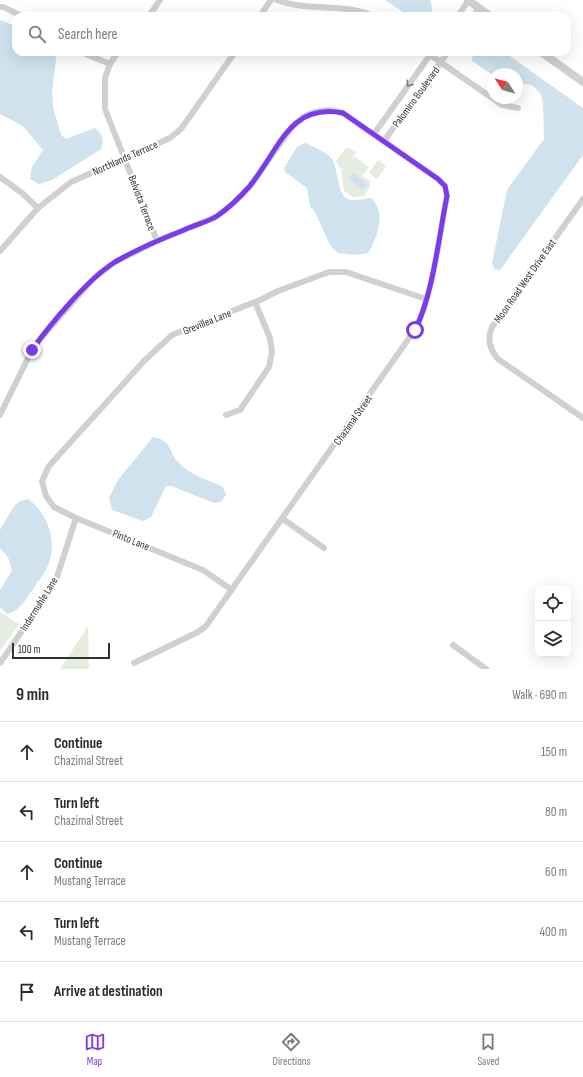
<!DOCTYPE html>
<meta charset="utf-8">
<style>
body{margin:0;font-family:"Sofia Sans Condensed",sans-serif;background:#f7f7f7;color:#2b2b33}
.controls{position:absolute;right:12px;bottom:12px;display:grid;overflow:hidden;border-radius:8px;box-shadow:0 4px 16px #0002}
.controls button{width:36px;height:36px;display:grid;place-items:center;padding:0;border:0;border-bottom:1px solid #e1e1e2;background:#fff;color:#2b2b33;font:20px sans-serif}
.compass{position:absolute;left:487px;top:68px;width:36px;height:36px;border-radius:50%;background:#fff;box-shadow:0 4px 16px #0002;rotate:306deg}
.scale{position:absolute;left:12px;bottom:10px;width:98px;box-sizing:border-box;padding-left:4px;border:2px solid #333;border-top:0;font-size:11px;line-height:14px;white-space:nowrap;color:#333;-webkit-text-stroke:3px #fff;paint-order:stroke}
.stop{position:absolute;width:12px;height:12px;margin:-9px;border:3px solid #7c3aed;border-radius:50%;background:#fff}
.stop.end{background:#7c3aed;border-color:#fff;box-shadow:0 1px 4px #0008}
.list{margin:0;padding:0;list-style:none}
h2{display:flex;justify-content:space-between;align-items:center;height:52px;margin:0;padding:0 16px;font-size:17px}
h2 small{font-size:13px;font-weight:400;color:#7c7c81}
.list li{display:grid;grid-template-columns:26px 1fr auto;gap:12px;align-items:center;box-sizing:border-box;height:60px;padding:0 16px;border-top:1px solid #e1e1e2}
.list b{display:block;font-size:15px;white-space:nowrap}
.list p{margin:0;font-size:13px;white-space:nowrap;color:#7c7c81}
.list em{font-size:13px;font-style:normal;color:#7c7c81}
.icon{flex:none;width:22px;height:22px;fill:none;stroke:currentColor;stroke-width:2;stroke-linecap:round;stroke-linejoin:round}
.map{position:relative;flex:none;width:583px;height:669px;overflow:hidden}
.search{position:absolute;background:#fff;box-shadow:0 4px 16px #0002;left:12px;right:12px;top:12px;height:44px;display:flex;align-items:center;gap:10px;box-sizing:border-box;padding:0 14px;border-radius:12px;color:#7c7c81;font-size:15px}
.sheet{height:352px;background:#fff}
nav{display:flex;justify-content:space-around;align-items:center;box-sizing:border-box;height:56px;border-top:1px solid #e1e1e2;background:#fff;font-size:11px;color:#7c7c81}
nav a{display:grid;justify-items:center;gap:2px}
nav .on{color:#7c3aed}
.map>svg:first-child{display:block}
.green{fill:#e6ecdf}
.water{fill:#cfe2ee}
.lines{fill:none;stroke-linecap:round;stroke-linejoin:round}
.minor{stroke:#d0d0d0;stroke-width:6}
.tertiary{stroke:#d0d0d0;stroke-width:8}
.oneway{stroke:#7a7a7a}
.route{stroke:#7c3aed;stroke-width:5}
.labels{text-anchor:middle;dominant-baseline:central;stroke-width:4;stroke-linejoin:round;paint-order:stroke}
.street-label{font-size:11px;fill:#333;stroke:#fff}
</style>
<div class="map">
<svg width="583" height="669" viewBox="0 0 583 669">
<rect width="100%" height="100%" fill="#fff"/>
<!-- green -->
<g class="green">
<path d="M347 147 356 152 348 164 354 156 369 167 362 176 370 181V186L364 196 353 197 344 191 341 169 344 168H340L336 161Z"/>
<path d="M378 160 386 166 377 179 369 173Z"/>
<path d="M0 612 19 624 0 651Z"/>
<path d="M88 626 89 669H60Z"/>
</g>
<!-- water -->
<g class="water">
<path d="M385 0H430L431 1 432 12 430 16H409Z"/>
<path d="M0 20 16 26V52H55L56 60 52 93 53 107 61 135 66 139 95 128 101 134 103 142 101 149 52 180 39 184 30 179 32 167 43 150 23 126 0 114Z"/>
<path d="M473 52H504L583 108V155L500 270 494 269 492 263 507 190 544 139 543 104 541 94 532 85 517 83V74H493V75L472 61Z"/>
<path d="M305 143C312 146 329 154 332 159 339 169 336 198 351 200 357 200 365 199 371 198 387 212 377 238 368 253L355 255 338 253 330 245 315 212 310 206 307 188 285 172 284 168 297 147Z"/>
<path d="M353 173 368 184 363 190 349 179Z"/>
<path d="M153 437C172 440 168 451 178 462 189 475 209 480 223 487L226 495 221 502 214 503 171 486H166L151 517 143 521 112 510 109 498 118 480Z"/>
<path d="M28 499C47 513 57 539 49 563 46 572 38 581 33 589 24 601 21 610 7 614L0 607V590L12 571 8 557 0 548V530L14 506 20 501Z"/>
</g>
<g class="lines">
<!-- minor -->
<g class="minor">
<path d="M277 0C308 12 343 2 373 16"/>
<path d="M0 7H3L22 16"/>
<path d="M149 16 160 0"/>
<path d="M260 16 271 0"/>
<path d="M458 16 468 1"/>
<path d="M473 16 479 8"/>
<path d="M81 52 110 64"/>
<path d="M118 52 110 64 105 78V109L157 241"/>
<path d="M426 52 502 105 518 108"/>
<path d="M374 134 432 52"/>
<path d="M384 141 448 52"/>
<path d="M0 177 22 193 38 208"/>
<path d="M583 199 492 327C487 339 489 349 498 359L583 418"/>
<path d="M0 251 38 208 71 182 170 138 181 129 235 52"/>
<path d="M0 415 32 350 41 338 95 277 115 262 157 241 216 217 235 202 250 186 292 127 303 117 315 112 330 110 343 113 438 179 445 186 447 196C439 236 433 300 412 334L206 626 198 632 134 663"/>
<path d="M226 415 240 410 269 367 272 352 270 338 255 302"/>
<path d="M283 519 324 548"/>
<path d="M232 590 203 570 76 518 54 507 46 496 42 481 49 466 144 361 172 335 260 300 278 291 329 272H346L426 299"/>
<path d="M453 645 486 669"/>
<path d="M0 663 55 583 76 518"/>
</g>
<!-- tertiary -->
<g class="tertiary">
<path d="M468 0 490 16"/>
<path d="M541 52 583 82"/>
</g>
</g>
<!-- one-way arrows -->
<defs><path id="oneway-chevron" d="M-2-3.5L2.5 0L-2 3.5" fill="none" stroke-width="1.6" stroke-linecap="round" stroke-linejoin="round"/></defs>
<use class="oneway" href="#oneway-chevron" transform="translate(409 84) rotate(126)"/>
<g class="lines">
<!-- route -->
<path class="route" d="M32 350C51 323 88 279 115 262 137 249 161 239 184 230 194 225 208 222 217 216 229 208 239 198 249 187 278 153 288 102 343 113L438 179 445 186 447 196C439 235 433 295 415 330"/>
</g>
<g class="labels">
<!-- street labels -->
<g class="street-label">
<text transform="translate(416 97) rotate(-54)">Palomino Boulevard</text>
<text transform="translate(125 158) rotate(-24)">Northlands Terrace</text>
<text transform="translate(142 203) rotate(69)">Belvista Terrace</text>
<text transform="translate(525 281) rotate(-55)">Moon Road West Drive East</text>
<text transform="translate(207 322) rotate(-22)">Grevillea Lane</text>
<text transform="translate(353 420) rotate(-55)">Chazimal Street</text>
<text transform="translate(131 540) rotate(22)">Pinto Lane</text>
<text transform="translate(39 604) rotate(-58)">Indermuhle Lane</text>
</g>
</g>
</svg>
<div class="controls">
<button><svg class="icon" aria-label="locate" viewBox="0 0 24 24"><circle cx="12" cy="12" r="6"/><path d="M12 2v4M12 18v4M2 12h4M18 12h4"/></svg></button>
<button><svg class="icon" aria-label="layers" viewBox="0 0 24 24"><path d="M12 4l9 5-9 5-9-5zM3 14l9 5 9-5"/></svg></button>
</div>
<svg class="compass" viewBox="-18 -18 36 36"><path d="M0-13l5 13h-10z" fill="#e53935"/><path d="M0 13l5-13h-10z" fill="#7c7c81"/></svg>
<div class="scale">100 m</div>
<div class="stop" style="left:415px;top:330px"></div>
<div class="stop end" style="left:32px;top:350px"></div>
<div class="search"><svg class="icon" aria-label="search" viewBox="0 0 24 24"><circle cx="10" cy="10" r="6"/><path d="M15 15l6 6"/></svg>Search here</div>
</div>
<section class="sheet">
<h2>9 min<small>Walk · 690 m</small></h2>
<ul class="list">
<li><svg class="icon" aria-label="ahead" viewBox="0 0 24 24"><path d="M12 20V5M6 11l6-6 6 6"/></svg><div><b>Continue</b><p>Chazimal Street</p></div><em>150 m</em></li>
<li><svg class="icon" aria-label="left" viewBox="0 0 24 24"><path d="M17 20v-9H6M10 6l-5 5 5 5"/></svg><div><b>Turn left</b><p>Chazimal Street</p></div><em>80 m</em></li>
<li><svg class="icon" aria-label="ahead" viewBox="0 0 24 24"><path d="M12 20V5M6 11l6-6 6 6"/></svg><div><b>Continue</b><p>Mustang Terrace</p></div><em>60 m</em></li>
<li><svg class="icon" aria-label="left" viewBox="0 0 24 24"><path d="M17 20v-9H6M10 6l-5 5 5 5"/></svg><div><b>Turn left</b><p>Mustang Terrace</p></div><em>400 m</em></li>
<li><svg class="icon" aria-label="arrive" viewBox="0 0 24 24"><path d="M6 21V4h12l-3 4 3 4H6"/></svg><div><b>Arrive at destination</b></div></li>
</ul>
</section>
<nav>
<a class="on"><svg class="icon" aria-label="map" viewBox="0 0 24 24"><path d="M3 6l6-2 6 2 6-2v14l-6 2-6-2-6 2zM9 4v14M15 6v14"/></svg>Map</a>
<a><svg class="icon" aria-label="directions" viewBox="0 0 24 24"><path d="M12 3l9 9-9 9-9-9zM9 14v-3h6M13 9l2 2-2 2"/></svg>Directions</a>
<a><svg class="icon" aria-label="saved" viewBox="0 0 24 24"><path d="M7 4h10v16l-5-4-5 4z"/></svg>Saved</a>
</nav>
